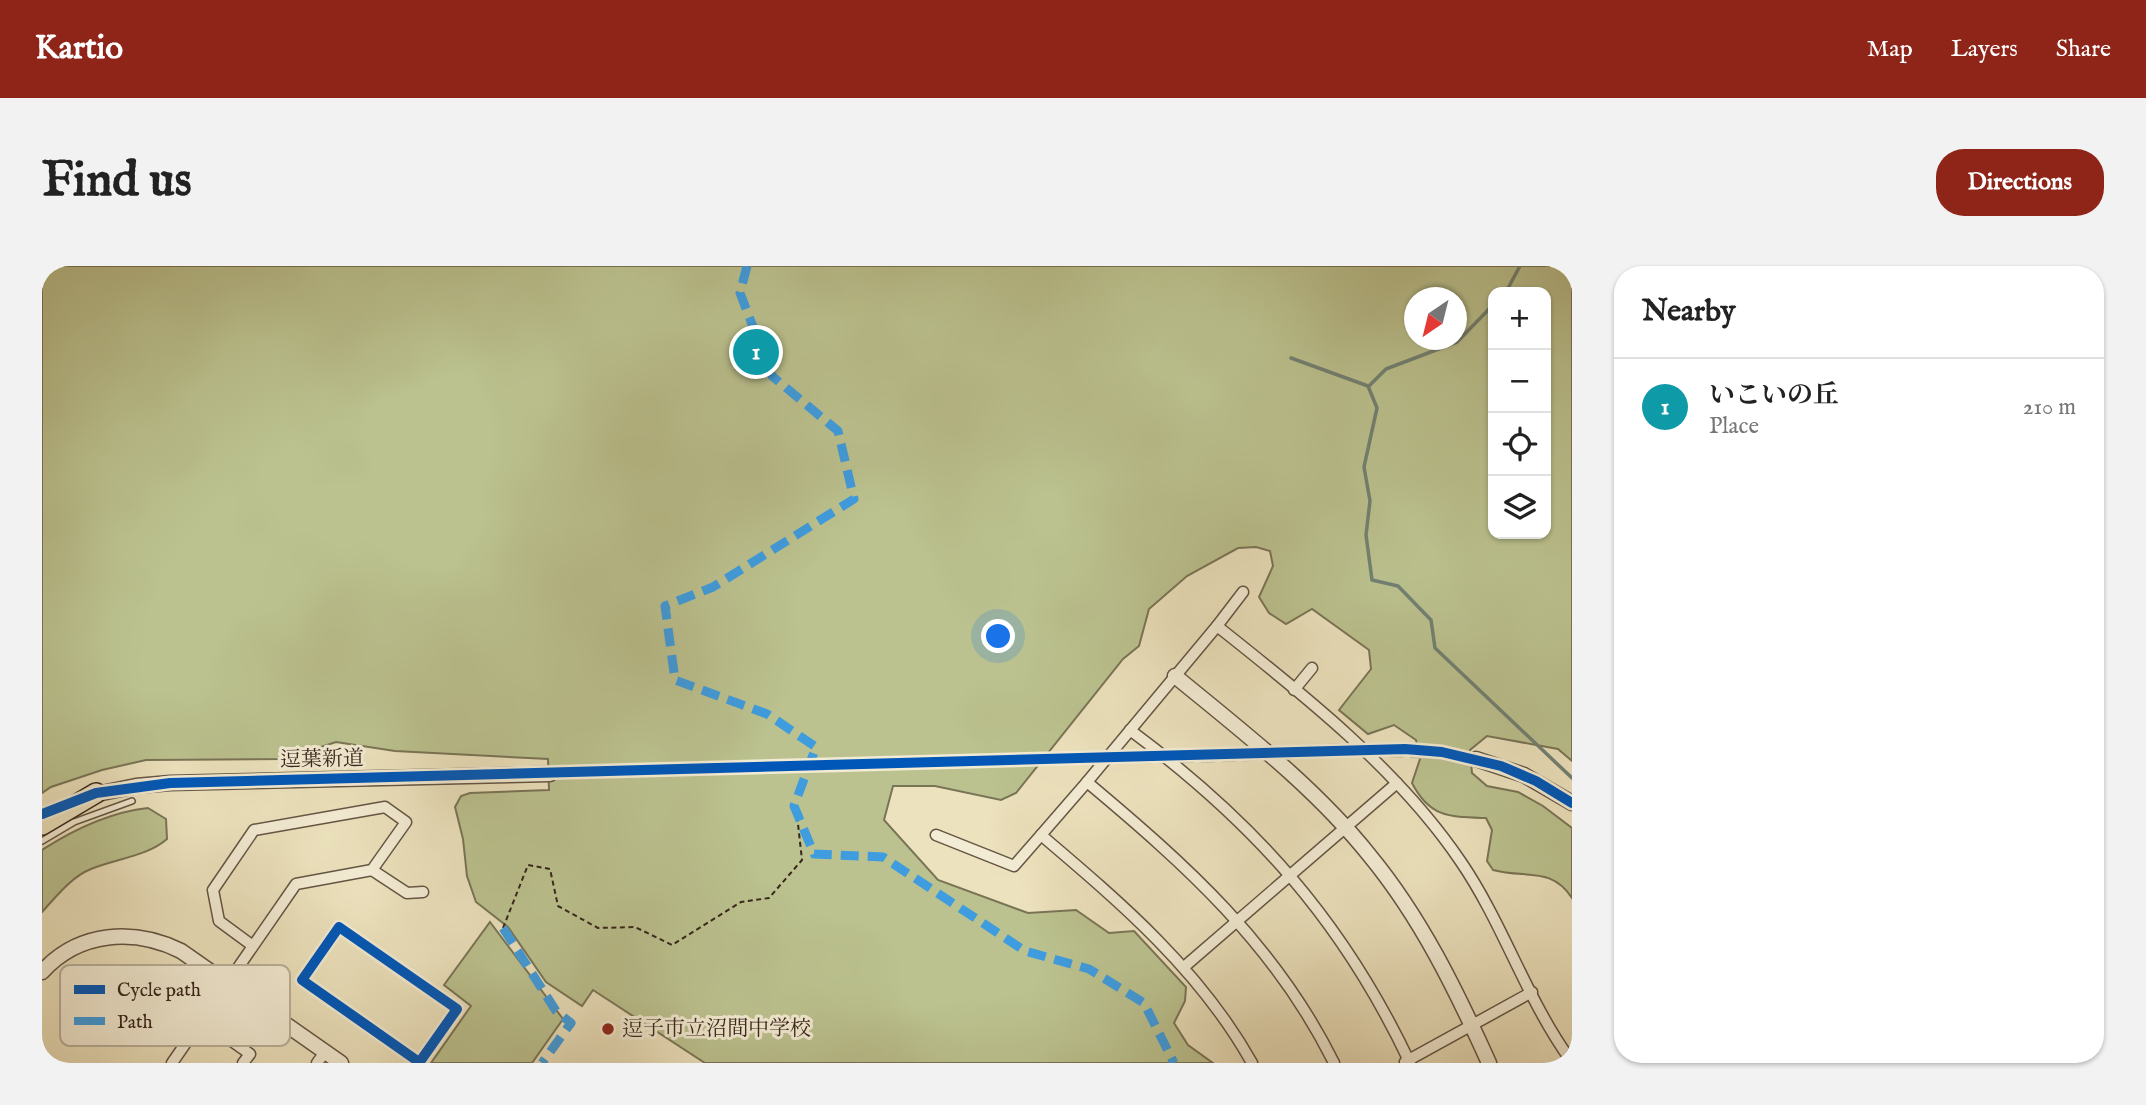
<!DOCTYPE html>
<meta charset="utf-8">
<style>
body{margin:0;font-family:"IM FELL English","Noto Serif JP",serif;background:#f2f2f2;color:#222}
.controls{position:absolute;right:21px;top:21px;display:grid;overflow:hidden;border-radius:14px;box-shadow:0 2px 5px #0004}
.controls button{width:63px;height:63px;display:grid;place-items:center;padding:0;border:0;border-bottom:2px solid #e0e0e0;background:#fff;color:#222;font:35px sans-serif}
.compass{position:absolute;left:1362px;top:21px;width:63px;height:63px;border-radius:50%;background:#fff;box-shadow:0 2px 5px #0004;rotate:215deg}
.you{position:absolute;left:957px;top:371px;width:24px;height:24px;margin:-18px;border:5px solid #fff;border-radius:50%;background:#1a73e8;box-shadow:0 0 0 10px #1a73e833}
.badge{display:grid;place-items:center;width:46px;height:46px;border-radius:50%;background:#8f2418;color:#fff;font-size:23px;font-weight:700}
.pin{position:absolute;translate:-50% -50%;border:4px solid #fff;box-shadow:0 2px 7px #0006}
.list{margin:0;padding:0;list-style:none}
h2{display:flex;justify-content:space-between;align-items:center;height:91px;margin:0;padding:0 28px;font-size:30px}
h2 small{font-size:23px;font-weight:400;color:#767676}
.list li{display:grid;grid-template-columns:46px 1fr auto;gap:21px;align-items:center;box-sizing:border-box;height:98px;padding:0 28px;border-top:2px solid #e0e0e0}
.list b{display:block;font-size:26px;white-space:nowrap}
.list p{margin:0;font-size:23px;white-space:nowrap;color:#767676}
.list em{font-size:23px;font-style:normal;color:#767676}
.icon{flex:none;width:38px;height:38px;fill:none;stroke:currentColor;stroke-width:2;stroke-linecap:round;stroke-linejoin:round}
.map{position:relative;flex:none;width:1530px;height:797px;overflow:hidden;border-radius:28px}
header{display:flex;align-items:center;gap:42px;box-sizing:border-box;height:98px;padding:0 35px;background:#8f2418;color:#fff}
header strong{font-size:33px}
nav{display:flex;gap:38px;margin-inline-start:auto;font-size:24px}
.intro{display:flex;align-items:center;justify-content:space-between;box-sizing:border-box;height:168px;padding:0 42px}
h1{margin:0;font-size:49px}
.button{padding:18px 32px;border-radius:28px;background:#8f2418;color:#fff;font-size:24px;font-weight:700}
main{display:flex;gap:42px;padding:0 42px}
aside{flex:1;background:#fff;border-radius:28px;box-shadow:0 2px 5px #0004}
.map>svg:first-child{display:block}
.green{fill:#bbc28f;stroke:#797456;stroke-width:2;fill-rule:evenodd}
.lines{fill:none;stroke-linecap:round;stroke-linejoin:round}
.stream{stroke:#728173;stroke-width:3.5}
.tertiary-tunnel{stroke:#c8bc9d;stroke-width:14;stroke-dasharray:14 7;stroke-linecap:butt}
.service-casing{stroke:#645544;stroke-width:8}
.minor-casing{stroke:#645544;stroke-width:13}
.tertiary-casing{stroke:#645544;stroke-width:17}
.motorway-casing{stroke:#37261c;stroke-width:22}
.path{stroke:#37261c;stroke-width:2;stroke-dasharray:5 3.5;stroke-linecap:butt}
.service{stroke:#f3ecd4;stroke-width:5}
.minor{stroke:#f3ecd4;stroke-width:10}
.tertiary{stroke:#f3ecd4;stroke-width:14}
.motorway{stroke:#ece2bd;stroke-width:19}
.quiet{stroke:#3e9cdf;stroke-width:9;stroke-dasharray:18 9;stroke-linecap:butt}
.cycleway-casing{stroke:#f3ecd4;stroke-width:15}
.cycleway{stroke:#0057b8;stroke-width:10}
.poi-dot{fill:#8f2418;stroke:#f3ecd4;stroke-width:2.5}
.labels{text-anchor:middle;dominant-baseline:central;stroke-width:6;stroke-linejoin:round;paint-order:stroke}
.street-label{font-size:21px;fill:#37261c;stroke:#f3ecd4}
.poi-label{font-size:21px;fill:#37261c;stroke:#f3ecd4;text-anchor:start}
.key{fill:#f3ecd4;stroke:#bbb19d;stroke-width:2}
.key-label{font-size:19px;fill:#37261c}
</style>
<header>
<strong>Kartio</strong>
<nav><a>Map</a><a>Layers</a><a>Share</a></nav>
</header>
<div class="intro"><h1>Find us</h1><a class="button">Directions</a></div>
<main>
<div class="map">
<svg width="1530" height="797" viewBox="0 0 1530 797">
<rect width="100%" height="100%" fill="#ece2bd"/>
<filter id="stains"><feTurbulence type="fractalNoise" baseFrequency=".00286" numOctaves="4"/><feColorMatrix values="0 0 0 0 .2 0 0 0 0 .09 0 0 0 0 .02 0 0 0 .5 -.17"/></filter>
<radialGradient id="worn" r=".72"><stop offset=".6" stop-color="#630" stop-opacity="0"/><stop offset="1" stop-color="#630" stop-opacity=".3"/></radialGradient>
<!-- green -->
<g class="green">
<path d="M0 0H1530V495L1516 483 1445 470 1428 484 1430 507 1445 520 1476 526 1501 540 1530 562V632C1509 600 1484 613 1451 604L1445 595 1450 564 1444 552C1408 551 1388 552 1370 517L1378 493 1374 474 1352 459 1326 468 1297 444 1329 403 1327 384 1270 343 1244 358 1227 347 1217 331 1231 300 1228 285 1214 281 1196 282 1145 310 1107 343 1097 380 1081 393 974 527 959 534 893 520H851L842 554 896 614 986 647 1034 644 1067 667 1092 665 1144 721 1143 735 1132 757 1146 779 1171 797H663L551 724 540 740 504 716 466 661 434 636 425 610 421 573 413 541 419 530 428 527 507 524 506 493 353 485 294 476 242 493 104 494 60 504 9 521 0 527ZM1451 26H1504V268H1451ZM1372 32H1414V74H1372Z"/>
<path d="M106 542 124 553 125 573C106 590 73 593 49 603 29 611 14 631 0 646V584C31 564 69 546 106 542Z"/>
<path d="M448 656 521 753 490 797H389L429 740 402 719Z"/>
</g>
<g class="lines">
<!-- stream -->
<g class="stream">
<path d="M1464 26 1478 0"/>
<path d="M1249 92 1326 120 1335 142 1322 201 1328 235 1324 269 1330 314 1356 320 1389 354 1393 382 1530 512"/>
<path d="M1327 120 1344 103 1415 76 1451 39"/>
</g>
<!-- tertiary-tunnel -->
<path class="tertiary-tunnel" d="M508 508C722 501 935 493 1149 490 1245 489 1340 475 1434 493"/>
<!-- service casing -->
<g class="service-casing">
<path id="service" d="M0 575 32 556 90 535"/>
</g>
<!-- minor casing -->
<g class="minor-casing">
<g id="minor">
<path d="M1175 360 1201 326"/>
<path d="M1252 424 1270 402"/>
<path d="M1088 464C1213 557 1301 655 1368 797"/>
<path d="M1045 516 999 569C1079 637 1158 704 1210 797"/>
<path d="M894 569 972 600 999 569"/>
<path d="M330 604 365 627 381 626"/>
<path d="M1142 701 1355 517"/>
<path d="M160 754 208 788 201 797"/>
<path d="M1363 796 1490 726"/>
<path d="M130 797C171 737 213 678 254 618L330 604 364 556 343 541 212 564 171 624 177 655 211 680"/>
<path d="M275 797 283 786"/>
<path d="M377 797 415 743 297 661 260 714 377 796"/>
<path d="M1292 797C1233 678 1144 599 1045 516L1175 360C1261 428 1357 504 1419 596 1462 659 1485 735 1530 796"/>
</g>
</g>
<!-- tertiary casing -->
<g class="tertiary-casing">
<g id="tertiary">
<path d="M1133 410C1201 466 1273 521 1328 590 1379 652 1414 724 1447 797"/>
<path d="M1434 493 1482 509 1530 537"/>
<path d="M45 530 94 520 128 517 508 508"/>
<path d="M0 706C37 665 92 662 139 685L299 797"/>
</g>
</g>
<!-- motorway casing -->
<g class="motorway-casing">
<path id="motorway" d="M0 559 54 527"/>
</g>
<!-- path -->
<path class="path" d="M461 662 486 599 508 603 516 640 556 662 593 661 630 679 699 636 727 632 760 594 755 549"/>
<!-- service -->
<use href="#service" class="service"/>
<!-- minor -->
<use href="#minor" class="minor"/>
<!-- tertiary -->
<use href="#tertiary" class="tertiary"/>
<!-- motorway -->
<use href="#motorway" class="motorway"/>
<!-- quiet -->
<g class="quiet">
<path d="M705 0 698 27 730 110 796 165 812 233 671 321 623 340 633 414 725 448 774 481 752 540 772 588 841 591 983 685 1047 703 1102 737 1132 797"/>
<path d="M710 63V88L724 103"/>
<path d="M461 662 514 745 529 757 500 797"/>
</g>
<!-- cycleway casing -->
<g class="cycleway-casing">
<g id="cycleway">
<path d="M0 548 54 527 128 517 1363 483 1400 486 1459 500 1494 515 1530 537"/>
<path d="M377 797 415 743 297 661 260 714 377 796"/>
</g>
</g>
<!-- cycleway -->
<use href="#cycleway" class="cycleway"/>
</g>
<!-- markers -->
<circle class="poi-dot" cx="566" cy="763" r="7"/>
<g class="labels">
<!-- street labels -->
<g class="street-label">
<text transform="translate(280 494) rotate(-1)">逗葉新道</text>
</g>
<!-- poi labels -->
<g class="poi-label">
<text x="580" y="763">逗子市立沼間中学校</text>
</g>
</g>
<!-- legend -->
<rect x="18" y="699" width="230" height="81" rx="10" class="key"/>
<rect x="32" y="719" width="31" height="9" fill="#0057b8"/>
<rect x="32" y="751" width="31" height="8" fill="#3e9cdf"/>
<g class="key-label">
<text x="75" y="730">Cycle path</text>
<text x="75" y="762">Path</text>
</g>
<rect width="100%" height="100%" filter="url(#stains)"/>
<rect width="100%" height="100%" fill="url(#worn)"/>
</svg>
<div class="controls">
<button>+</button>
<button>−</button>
<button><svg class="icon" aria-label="locate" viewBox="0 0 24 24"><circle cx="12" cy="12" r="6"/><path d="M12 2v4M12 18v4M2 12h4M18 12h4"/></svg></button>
<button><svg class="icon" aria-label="layers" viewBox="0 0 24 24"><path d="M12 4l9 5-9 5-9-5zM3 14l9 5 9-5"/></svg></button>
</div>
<svg class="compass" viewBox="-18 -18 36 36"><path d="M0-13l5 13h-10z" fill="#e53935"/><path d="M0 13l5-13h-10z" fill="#767676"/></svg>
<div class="you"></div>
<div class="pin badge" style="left:714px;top:86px;background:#0f9aa8">1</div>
</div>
<aside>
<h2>Nearby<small></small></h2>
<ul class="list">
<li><span class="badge" style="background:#0f9aa8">1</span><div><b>いこいの丘</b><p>Place</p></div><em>210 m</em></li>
</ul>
</aside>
</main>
